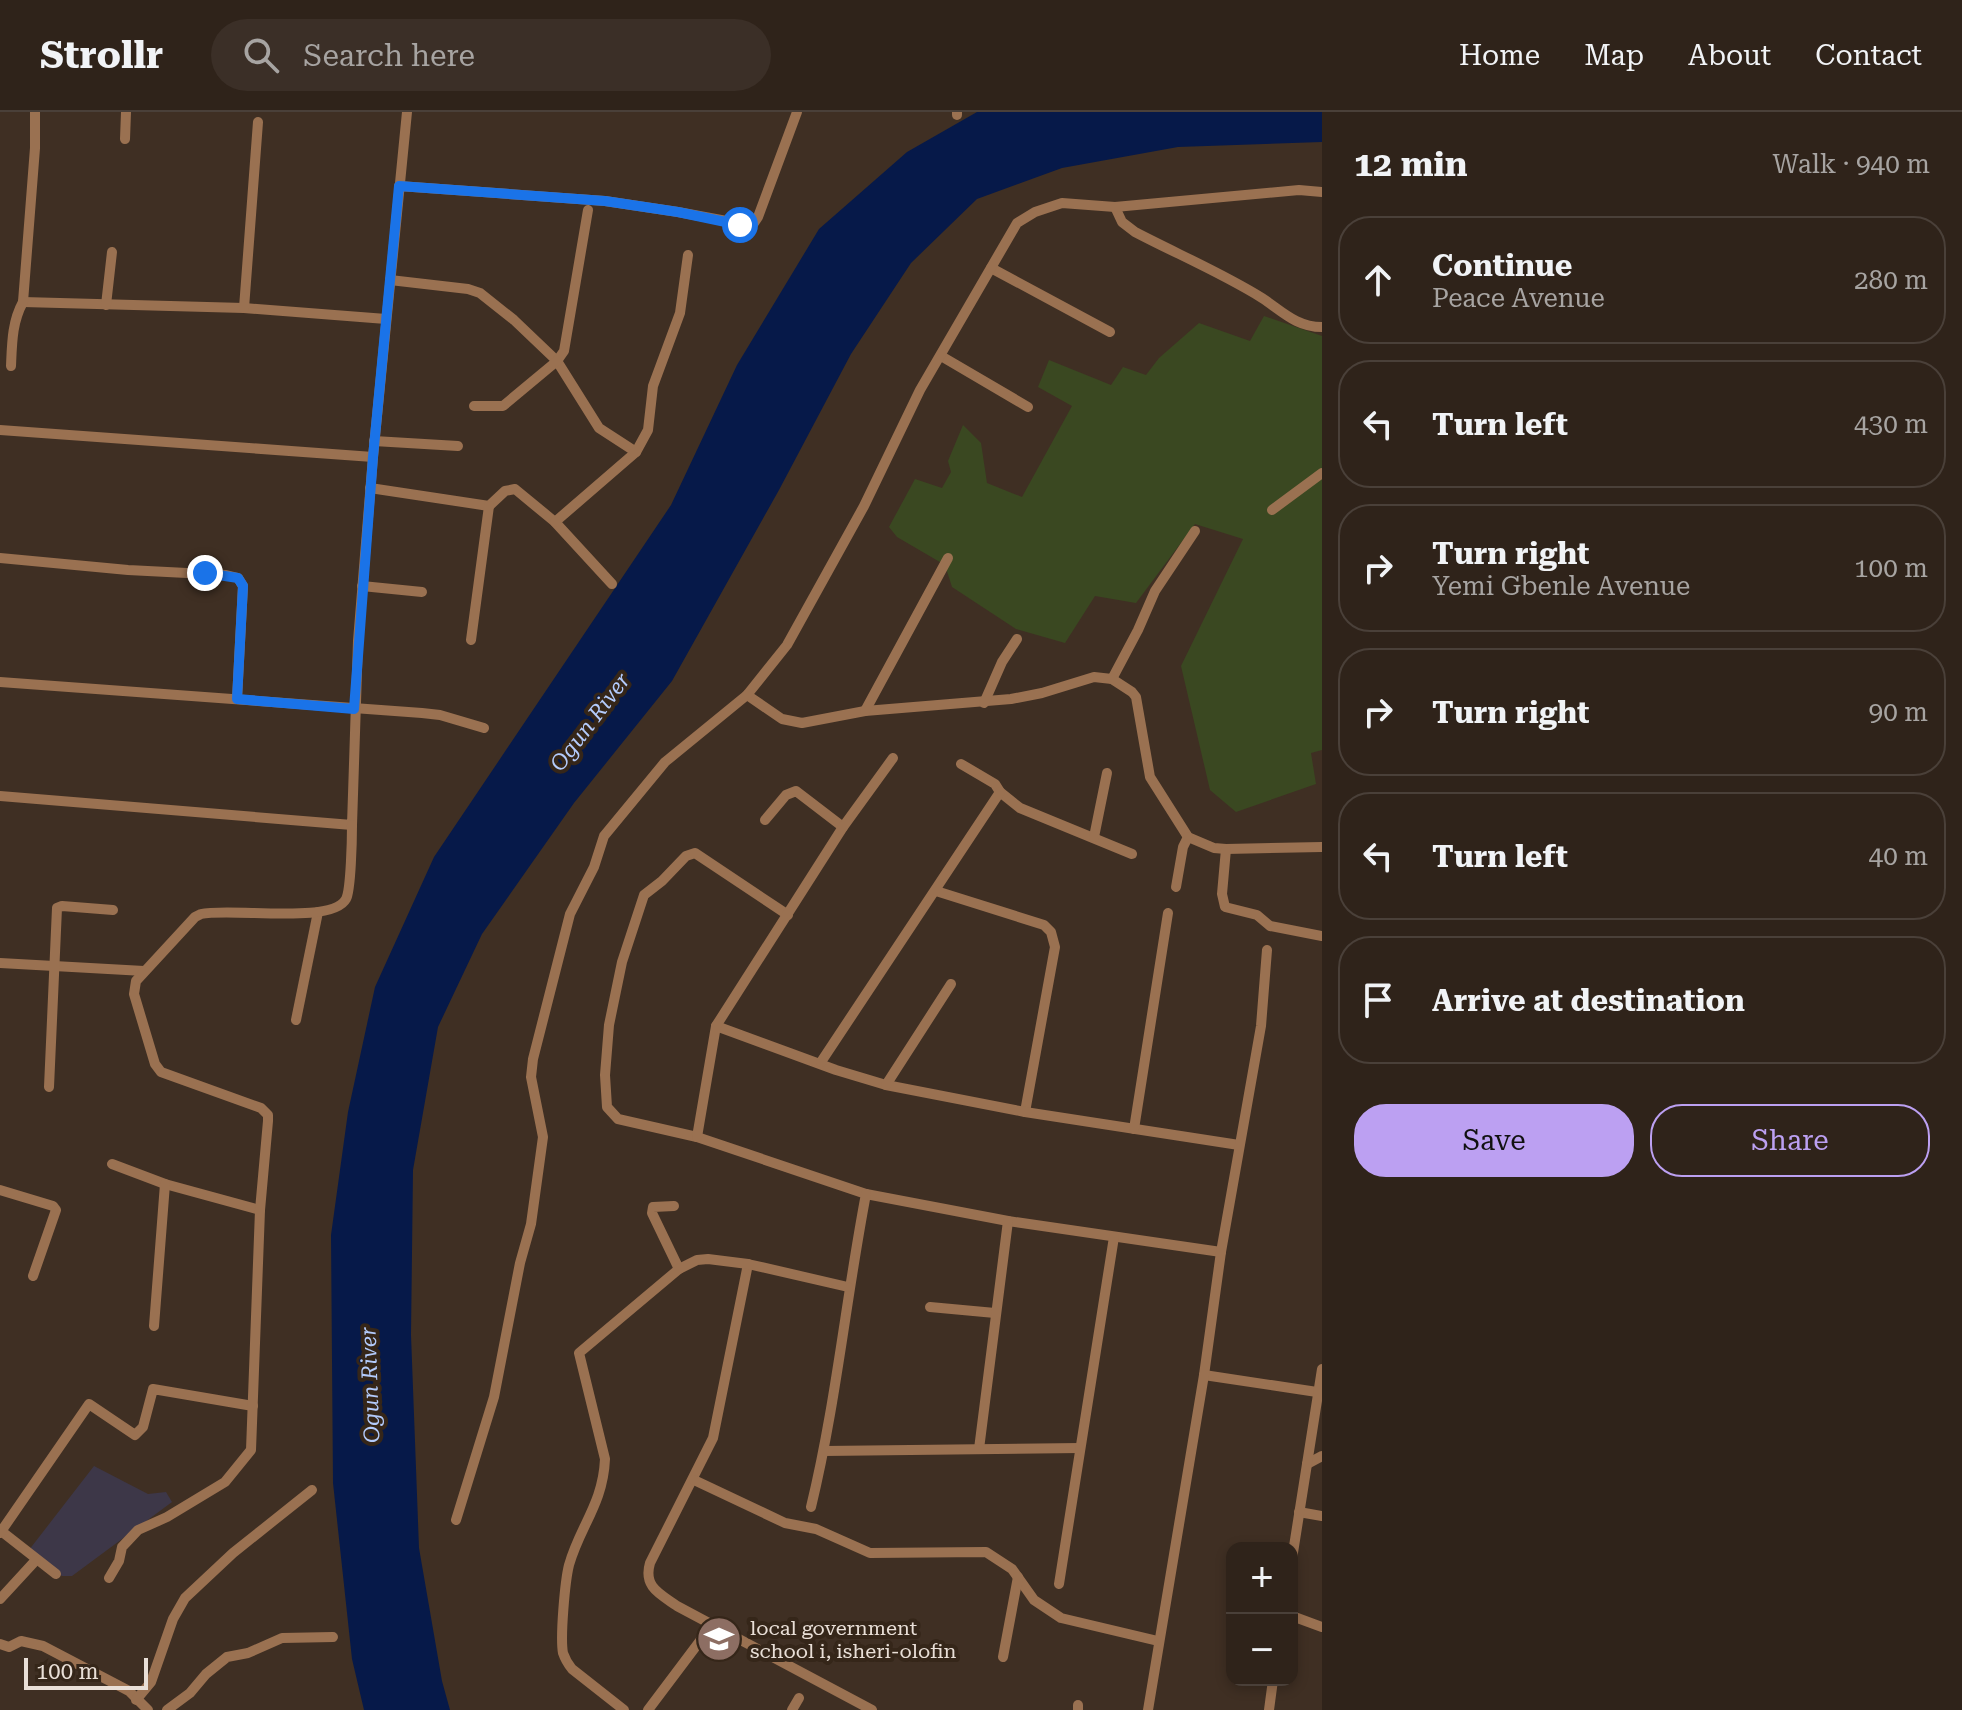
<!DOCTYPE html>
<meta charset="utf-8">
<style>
body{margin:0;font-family:"Roboto Serif",serif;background:#3b2f27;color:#f1f3f6}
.controls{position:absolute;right:24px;bottom:24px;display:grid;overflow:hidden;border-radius:16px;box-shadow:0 4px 12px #0003}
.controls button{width:72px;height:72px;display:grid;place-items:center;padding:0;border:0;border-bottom:2px solid #4a4039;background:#2f231a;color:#f1f3f6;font:40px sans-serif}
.scale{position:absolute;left:24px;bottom:20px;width:124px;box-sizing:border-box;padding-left:8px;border:4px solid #e9dfd7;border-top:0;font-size:22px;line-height:28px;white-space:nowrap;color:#e9dfd7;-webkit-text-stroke:6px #352619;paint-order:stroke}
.stop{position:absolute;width:24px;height:24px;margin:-18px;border:6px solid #1a73e8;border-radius:50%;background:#fff}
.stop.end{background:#1a73e8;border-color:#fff;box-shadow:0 2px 8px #0008}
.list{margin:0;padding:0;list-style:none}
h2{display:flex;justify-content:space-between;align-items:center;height:104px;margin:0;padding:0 32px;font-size:34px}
h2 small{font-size:26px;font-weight:400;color:#a7a4a2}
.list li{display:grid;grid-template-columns:52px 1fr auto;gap:24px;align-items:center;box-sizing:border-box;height:128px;margin:0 16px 16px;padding:0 16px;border:2px solid #4a4039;border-radius:32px}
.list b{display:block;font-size:30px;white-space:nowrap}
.list p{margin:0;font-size:26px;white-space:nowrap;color:#a7a4a2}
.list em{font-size:26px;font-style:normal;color:#a7a4a2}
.actions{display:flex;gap:16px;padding:24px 32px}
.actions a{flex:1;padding:18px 0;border:2px solid #bca0f2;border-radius:32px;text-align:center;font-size:28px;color:#bca0f2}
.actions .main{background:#bca0f2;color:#111}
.icon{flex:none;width:44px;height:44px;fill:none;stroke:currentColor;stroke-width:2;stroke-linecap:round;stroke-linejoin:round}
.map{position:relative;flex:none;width:1322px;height:1598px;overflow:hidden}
header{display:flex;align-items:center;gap:48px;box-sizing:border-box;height:112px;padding:0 40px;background:#2f231a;border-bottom:2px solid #4a4039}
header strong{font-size:38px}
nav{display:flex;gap:44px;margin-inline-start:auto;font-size:28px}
.search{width:560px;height:72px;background:#3b2f27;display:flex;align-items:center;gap:20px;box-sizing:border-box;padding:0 28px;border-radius:44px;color:#a7a4a2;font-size:30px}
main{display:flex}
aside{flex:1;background:#2f231a}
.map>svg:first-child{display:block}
.education{fill:#3d3748}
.green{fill:#3a4821}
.water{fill:#061949}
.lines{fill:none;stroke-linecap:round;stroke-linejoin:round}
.street{stroke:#9a7151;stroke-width:10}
.route{stroke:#1a73e8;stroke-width:10}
.labels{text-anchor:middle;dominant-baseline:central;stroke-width:8;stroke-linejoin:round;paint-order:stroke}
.poi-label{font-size:20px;fill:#e9dfd7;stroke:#352619;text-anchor:start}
.water-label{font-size:22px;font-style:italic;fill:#b3cbfc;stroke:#352619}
</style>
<header>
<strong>Strollr</strong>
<div class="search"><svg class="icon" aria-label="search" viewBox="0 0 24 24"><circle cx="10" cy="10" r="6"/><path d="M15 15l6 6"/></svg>Search here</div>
<nav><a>Home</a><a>Map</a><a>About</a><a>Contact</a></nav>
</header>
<main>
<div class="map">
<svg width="1322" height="1598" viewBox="0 0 1322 1598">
<rect width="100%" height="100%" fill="#3f2f23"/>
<!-- education -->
<path class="education" d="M94 1354 148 1382 166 1380 172 1390 72 1464H62L29 1438Z"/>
<!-- green -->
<path class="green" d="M1264 204 1322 224V638L1311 641 1316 672 1236 700 1210 678 1181 554 1243 427 1195 412 1136 491 1095 484 1065 531 1016 517 952 475 945 453 897 425 889 415 915 367 942 376 951 360 948 349 963 313 981 331 987 371 1022 385 1072 294 1038 275 1049 248 1111 273 1123 255 1146 263 1159 246 1199 211 1250 229Z"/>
<!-- water -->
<path class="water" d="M977 0H1322V30L1178 35 1062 56 977 87 911 151 851 242 779 378 672 569 574 691 482 822 438 915 413 1058 411 1223 419 1436 442 1569 450 1598H364L352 1547 333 1371 331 1123 348 1000 375 875 434 745 671 393 737 253 819 117 907 40Z"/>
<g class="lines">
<!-- street -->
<g class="street">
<path d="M957 3V0"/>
<path d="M125 27 126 0"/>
<path d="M399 74 605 89 678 100 748 113 754 111 758 105 797 0"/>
<path d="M1115 95 1122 110 1135 120C1177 142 1222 161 1262 186 1282 199 1296 215 1322 215"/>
<path d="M991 156 1110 220"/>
<path d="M390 168 468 177 480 181 514 208 557 249 599 316 636 340"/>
<path d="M23 190 244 196 386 207"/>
<path d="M106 193 112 140"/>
<path d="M244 196 258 10"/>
<path d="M941 244 1028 295"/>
<path d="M11 254C12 231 12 210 23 190L35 36V0"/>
<path d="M474 294H503L557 249 564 239 588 98"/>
<path d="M0 318 373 345"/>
<path d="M374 329 458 334"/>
<path d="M370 376 489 394 505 379 515 377 555 410 612 472"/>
<path d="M1272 398 1322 361"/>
<path d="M555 410 636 340 648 318 653 274 680 201 688 143"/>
<path d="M0 446 128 458 226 463 238 466 243 474 237 587"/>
<path d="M362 474 422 480"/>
<path d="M471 528 489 394"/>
<path d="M1112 567 1138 518 1155 479 1195 419"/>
<path d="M0 570 422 601 440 603 484 616"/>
<path d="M747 583 782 607 802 611 865 599 1011 587 1042 581 1094 565 1112 567 1132 580 1136 585 1150 665 1188 725 1214 736 1226 737 1322 735"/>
<path d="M984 591 1002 550 1017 527"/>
<path d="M865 599 948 446"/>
<path d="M961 652 995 672 1000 680 1020 696 1132 742"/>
<path d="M0 684 352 713 358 529 373 345 407 0"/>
<path d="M765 708 786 683 796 679 843 715"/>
<path d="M1094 725 1107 661"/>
<path d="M1226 737 1222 782 1225 795 1257 803 1270 814 1322 824"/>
<path d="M1176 775 1183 735 1188 725"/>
<path d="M936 779 1044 813 1051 820 1055 835 1025 1000"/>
<path d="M788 803 695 741 686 744 662 769 644 783 622 850 609 913 605 963 607 995 618 1007 697 1025 866 1082 1008 1109 1221 1140"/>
<path d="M0 851 144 859"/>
<path d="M296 908 318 800"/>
<path d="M716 914 836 958 886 973 1025 1000 1239 1033"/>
<path d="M821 950 1000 680"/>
<path d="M886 973 951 872"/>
<path d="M49 975 57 796 62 794 113 798"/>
<path d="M1134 1017 1168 801"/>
<path d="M697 1025 716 914 843 715 893 646"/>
<path d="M112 1052 165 1072 260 1098"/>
<path d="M0 1078 53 1094 56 1098 33 1164"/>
<path d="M674 1094 653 1095 652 1101 679 1157"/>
<path d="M748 1152 713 1326 650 1451C643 1475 660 1482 677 1494L872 1598"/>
<path d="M930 1195 995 1201"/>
<path d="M154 1214 165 1072"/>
<path d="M1204 1263 1317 1280"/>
<path d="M979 1337 1008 1109"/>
<path d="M824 1339 1080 1336"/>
<path d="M1307 1352 1322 1344"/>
<path d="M694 1368 785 1411 816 1417 870 1441 986 1440 1012 1457 1034 1488 1061 1506 1158 1529"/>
<path d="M811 1395C836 1292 846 1186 866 1082"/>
<path d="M1299 1400 1322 1404"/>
<path d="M456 1408 494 1285 520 1151 531 1112 543 1025 531 965 533 947 570 802 594 755 604 724 665 650 747 583 787 533 864 394 920 278 1017 111 1035 100 1062 91 1115 95 1299 78 1322 80"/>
<path d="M1 1419 56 1462"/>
<path d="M0 1421 89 1292 135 1323 143 1315 153 1277 253 1294"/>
<path d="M1292 1447 1322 1257"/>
<path d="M109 1466 119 1449 122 1435 138 1418 167 1405 225 1370 251 1338 260 1098 268 1009V1003L261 996 161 960 155 952 134 882 136 869 195 805 201 802C230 795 332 813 346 787 351 778 352 725 352 713"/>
<path d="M1059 1472 1114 1125"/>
<path d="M0 1487 36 1448"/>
<path d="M1292 1504 1322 1515"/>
<path d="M0 1532 9 1535 21 1529 43 1534 129 1579 148 1598"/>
<path d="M1003 1545 1018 1465"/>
<path d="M136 1588 151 1570 173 1507 185 1486 233 1441 312 1378"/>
<path d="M167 1598 190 1581 206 1562 227 1545 248 1541 282 1526 333 1525"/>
<path d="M624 1598 572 1557C568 1552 565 1547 563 1541 560 1525 565 1469 569 1453 580 1414 603 1392 605 1347L579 1241 679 1157 697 1148 708 1147 748 1152 848 1175"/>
<path d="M648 1598 712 1513"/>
<path d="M792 1598 799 1586"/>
<path d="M1078 1598V1593"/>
<path d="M1148 1598 1204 1263 1221 1140 1261 914 1267 838"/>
<path d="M1269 1598 1273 1568"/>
</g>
</g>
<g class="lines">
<!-- route -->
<path class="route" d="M205 461 238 466 243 474 237 587 354 597 373 345 399 74 605 89 678 100 740 113"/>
</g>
<!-- icons -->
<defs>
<g id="school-disc" transform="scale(2.3)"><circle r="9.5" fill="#8d6e63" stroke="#352619"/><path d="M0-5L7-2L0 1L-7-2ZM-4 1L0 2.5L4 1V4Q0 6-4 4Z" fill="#fff"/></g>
</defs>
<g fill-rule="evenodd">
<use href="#school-disc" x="719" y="1527"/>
</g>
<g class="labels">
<!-- poi labels -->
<g class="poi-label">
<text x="750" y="1516">local government<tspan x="750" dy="23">school i, isheri-olofin</tspan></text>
</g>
<!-- water labels -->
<g class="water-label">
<text transform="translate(590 610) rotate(-53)">Ogun River</text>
<text transform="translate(370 1273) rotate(-92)">Ogun River</text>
</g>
</g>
</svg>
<div class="controls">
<button>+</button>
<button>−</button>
</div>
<div class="scale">100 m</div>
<div class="stop" style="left:740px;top:113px"></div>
<div class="stop end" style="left:205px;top:461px"></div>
</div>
<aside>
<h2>12 min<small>Walk · 940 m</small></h2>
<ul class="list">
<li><svg class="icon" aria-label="ahead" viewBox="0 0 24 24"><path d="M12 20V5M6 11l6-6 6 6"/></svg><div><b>Continue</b><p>Peace Avenue</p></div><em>280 m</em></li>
<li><svg class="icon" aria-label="left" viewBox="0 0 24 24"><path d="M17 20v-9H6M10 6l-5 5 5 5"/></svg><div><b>Turn left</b></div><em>430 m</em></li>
<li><svg class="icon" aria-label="right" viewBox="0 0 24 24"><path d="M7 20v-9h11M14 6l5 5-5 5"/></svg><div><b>Turn right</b><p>Yemi Gbenle Avenue</p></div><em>100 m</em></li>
<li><svg class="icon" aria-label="right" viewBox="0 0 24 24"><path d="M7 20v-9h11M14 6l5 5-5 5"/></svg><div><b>Turn right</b></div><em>90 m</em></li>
<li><svg class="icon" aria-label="left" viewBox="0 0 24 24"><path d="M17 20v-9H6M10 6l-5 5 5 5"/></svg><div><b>Turn left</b></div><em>40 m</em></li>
<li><svg class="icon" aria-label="arrive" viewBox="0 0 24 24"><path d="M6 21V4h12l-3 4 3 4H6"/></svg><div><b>Arrive at destination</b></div></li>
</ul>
<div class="actions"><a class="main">Save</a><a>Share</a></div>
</aside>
</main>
